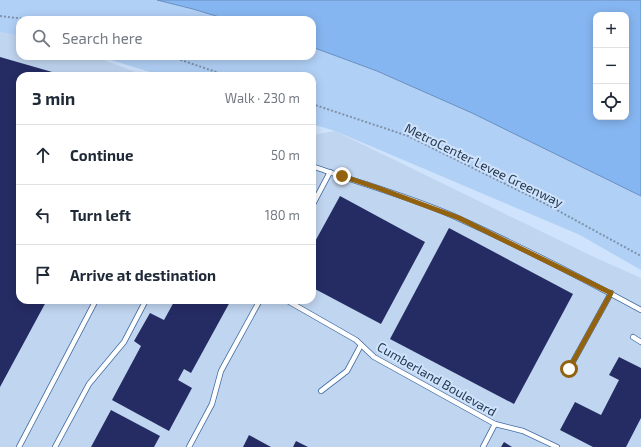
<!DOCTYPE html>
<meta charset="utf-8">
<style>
body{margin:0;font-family:"Exo 2",sans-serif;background:#f2f2f3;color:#1f2937}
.controls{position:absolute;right:12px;top:12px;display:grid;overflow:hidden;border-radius:8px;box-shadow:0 2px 10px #0003}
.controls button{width:36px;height:36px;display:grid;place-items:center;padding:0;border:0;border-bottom:1px solid #e0e1e3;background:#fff;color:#1f2937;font:20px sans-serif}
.stop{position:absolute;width:12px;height:12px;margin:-9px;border:3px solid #92620f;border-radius:50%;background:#fff}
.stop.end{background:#92620f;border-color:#fff;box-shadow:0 1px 4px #0008}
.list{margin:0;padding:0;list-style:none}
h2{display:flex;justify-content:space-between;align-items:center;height:52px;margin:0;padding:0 16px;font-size:17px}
h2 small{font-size:13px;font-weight:400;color:#747a83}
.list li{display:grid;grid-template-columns:26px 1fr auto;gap:12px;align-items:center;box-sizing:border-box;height:60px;padding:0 16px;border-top:1px solid #e0e1e3}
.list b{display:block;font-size:15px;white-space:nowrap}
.list em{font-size:13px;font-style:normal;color:#747a83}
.icon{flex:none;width:22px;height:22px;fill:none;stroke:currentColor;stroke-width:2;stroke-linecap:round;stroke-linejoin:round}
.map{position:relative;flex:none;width:641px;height:447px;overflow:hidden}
.search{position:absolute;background:#fff;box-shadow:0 2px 10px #0003;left:16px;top:16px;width:300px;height:44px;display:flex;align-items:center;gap:10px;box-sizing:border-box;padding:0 14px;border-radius:12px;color:#747a83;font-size:15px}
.panel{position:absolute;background:#fff;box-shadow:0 2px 10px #0003;left:16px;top:72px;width:300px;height:232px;border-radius:12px}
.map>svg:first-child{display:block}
.built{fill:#c0d5f0}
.green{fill:#b1d0f6}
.water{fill:#86b6f1;stroke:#6990c0;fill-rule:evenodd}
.building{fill:#252c64}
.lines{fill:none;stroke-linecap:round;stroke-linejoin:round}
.service-casing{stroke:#406da3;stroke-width:6}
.path{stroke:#7e92aa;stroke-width:2;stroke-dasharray:2 2;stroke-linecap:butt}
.service{stroke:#fff;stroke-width:4.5}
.route{stroke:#92620f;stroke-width:5}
.labels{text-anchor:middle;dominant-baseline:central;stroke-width:4;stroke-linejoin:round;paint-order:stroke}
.street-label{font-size:13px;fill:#24384f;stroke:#d0e3fc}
</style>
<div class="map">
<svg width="641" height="447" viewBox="0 0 641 447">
<rect width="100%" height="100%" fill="#d0e3fc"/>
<!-- built -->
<path class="built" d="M0 32 20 36V56H93L146 76H20V300H312V135L335 131 594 257 641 278V447H0Z"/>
<!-- green -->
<g class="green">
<path d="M0 0H157L193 9 229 20H20V36L0 32Z"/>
<path d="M312 47 377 71 472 113 641 196V270L580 235 335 131 312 124V76H163L98 56H312Z"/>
</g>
<!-- water -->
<path class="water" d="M157 0H641V196L472 113 377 71 312 47V20H229L193 9ZM596 15H626V117H596Z"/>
<!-- building -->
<g class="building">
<path d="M0 57 66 76H20V300H47L0 387Z"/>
<path d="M340 196 425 242 381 324 315 289 312 295V247Z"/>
<path d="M449 228 573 294 514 404 390 339Z"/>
<path d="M175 300H231L191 373 184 369 178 380 192 388 169 431 112 400 141 346 134 341 150 313 164 320Z"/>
<path d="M619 357 641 368V418L626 447H593L560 430 575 402 601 415 619 380 609 375Z"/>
<path d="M111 410 160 436 154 447H91Z"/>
<path d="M249 435 271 447H243Z"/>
<path d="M296 441 308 447H293Z"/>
<path d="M504 442 512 447H501Z"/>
</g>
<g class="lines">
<!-- service casing -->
<g class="service-casing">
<g id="service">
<path d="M312 166C361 184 412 197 460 219 522 247 582 278 641 310"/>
<path d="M312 206 330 172"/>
<path d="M286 300 356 340 374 357 495 424 483 447"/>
<path d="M633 337 641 342"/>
<path d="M569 369 611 293"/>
<path d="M321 391 347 371 361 345"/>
<path d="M495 424 523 431 557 447"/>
<path d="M19 447 96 300"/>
<path d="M55 447 89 384 124 342 146 300"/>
<path d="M189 447 212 404 221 371 260 300"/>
</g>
</g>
<!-- path -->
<g class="path">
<path d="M0 16 34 20"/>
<path d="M169 56 228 76"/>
<path d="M312 104 408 136 544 203 641 256"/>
</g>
<!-- service -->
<use href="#service" class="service"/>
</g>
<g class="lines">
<!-- route -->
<path class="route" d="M342 176 378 188 459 218 611 293 569 369"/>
</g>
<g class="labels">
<!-- street labels -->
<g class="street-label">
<text transform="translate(484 165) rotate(26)">MetroCenter Levee Greenway</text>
<text transform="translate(437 379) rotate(30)">Cumberland Boulevard</text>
</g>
</g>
</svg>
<div class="controls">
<button>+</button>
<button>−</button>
<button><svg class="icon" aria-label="locate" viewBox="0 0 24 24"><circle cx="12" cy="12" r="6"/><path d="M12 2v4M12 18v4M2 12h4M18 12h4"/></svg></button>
</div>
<div class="stop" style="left:569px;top:369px"></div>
<div class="stop end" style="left:342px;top:176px"></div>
<div class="search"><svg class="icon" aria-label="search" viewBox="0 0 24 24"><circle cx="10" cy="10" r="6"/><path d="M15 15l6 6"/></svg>Search here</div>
<section class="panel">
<h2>3 min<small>Walk · 230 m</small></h2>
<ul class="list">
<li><svg class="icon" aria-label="ahead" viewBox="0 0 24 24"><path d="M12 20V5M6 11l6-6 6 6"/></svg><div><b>Continue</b></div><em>50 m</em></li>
<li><svg class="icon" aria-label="left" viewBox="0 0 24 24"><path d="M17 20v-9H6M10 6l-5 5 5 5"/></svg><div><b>Turn left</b></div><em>180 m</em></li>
<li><svg class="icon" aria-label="arrive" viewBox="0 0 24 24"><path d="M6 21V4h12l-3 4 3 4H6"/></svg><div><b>Arrive at destination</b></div></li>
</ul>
</section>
</div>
